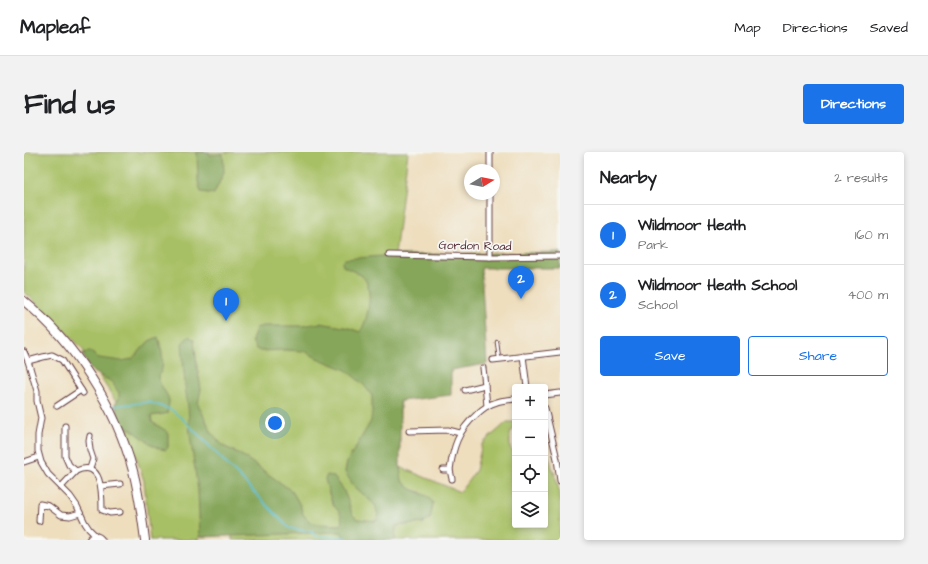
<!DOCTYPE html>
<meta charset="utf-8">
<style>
body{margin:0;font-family:"Architects Daughter",sans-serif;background:#f2f2f2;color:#202124}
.controls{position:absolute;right:12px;bottom:12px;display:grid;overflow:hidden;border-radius:4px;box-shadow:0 2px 6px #0003}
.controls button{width:36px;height:36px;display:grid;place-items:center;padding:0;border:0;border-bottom:1px solid #e0e0e0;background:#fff;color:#202124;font:20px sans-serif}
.compass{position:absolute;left:440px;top:12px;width:36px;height:36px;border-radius:50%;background:#fff;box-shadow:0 2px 6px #0003;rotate:80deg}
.you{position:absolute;left:251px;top:271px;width:14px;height:14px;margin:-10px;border:3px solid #fff;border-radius:50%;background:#1a73e8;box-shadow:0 0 0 6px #1a73e833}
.badge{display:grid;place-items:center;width:26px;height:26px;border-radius:50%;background:#1a73e8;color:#fff;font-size:13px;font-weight:700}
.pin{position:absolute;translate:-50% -33px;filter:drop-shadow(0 1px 2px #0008)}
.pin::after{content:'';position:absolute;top:21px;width:14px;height:12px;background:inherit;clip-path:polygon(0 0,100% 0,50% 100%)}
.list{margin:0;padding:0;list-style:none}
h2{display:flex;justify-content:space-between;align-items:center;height:52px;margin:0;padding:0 16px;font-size:17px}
h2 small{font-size:13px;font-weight:400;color:#757577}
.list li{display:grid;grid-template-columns:26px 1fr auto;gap:12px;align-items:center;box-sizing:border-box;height:60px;padding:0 16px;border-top:1px solid #e0e0e0}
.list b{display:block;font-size:15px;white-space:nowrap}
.list p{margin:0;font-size:13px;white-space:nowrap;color:#757577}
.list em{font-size:13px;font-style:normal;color:#757577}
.actions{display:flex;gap:8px;padding:12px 16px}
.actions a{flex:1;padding:9px 0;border:1px solid #1a73e8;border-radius:4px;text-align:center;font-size:14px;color:#1a73e8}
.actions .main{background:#1a73e8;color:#fff}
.icon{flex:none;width:22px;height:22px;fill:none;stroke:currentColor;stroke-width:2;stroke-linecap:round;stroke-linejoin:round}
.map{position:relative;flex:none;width:536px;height:388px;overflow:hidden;border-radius:4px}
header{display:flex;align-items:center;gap:24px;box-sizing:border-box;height:56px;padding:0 20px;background:#fff;border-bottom:1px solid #e0e0e0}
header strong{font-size:19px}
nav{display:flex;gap:22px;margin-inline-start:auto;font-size:14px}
.intro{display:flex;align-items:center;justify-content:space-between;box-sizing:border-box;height:96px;padding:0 24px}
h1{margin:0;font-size:28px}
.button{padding:10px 18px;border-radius:4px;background:#1a73e8;color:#fff;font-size:14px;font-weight:700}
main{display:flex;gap:24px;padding:0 24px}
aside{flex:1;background:#fff;border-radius:4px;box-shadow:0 2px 6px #0003}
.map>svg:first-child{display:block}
.green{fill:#a8c065;stroke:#797048}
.forest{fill:#86a65a;stroke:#686242}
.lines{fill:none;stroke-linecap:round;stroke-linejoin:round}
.stream{stroke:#56bfd2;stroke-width:1.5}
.lane-casing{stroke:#633c41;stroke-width:4.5}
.street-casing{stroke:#633c41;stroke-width:7}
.secondary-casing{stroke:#633c41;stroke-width:9}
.primary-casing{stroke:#633c41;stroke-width:10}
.lane{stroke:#fff;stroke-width:2.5}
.street{stroke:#fff;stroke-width:5}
.secondary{stroke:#fff;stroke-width:7}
.primary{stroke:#fff;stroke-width:8}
.labels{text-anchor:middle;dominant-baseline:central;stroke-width:3.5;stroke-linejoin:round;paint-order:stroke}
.street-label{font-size:12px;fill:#4a1f2b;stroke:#f6f6f2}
</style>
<header>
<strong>Mapleaf</strong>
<nav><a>Map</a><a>Directions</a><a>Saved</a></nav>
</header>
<div class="intro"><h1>Find us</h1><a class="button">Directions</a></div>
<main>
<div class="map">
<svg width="536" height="388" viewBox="0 0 536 388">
<rect width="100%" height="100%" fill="#f6f6f2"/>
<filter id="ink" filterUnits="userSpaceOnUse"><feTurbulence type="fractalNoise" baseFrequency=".025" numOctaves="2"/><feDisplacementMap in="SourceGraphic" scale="8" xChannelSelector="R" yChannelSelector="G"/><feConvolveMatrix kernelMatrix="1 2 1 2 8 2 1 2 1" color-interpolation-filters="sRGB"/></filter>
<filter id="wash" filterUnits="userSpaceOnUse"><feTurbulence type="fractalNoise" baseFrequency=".012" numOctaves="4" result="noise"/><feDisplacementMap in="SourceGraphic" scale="16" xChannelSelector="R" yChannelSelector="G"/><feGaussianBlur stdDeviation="0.9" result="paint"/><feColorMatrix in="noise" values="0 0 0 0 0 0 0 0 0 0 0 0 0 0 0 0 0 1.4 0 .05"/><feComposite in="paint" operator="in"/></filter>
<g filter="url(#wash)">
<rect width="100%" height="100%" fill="#eedebe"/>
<!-- green -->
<path class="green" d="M0 0H384L371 103 376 253 372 374 399 371 406 367 409 351 396 340 387 337 378 329 376 315 436 340 452 318 458 292 483 270H491V274L486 282V296L491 302V373H521V303L523 298 529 319H530L536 342V388H208V383L175 384V388H126L120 329 96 256 57 195 5 144 0 140Z"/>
<!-- forest -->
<g class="forest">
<path d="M173 0H185V3L199 2 200 20 190 42 177 40 174 29Z"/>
<path d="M536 100V116H457L463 212 427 218V243L376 249V315L378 329 387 337 405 345 409 351 406 367 399 371 372 374 371 388H322L317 380 176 385 174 339 166 283 164 254 161 234 158 191 165 184 170 188 173 214 177 237 174 252 188 281 199 294 216 302 268 339 276 353 279 362 285 369 293 372 317 373C320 360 312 359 308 350 305 343 303 334 301 327L303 323 309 324 319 337 324 349 328 362 333 367 352 369 354 363 351 353 329 333 321 320 323 310 347 269 348 260V244L340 233 322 218 293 206 280 199 261 198 236 199 232 197 228 189 232 176 239 174H279L296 171 325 176 336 180C344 168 351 135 338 124 334 121 324 117 319 114L318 110 321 107 371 103Z"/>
<path d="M134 185C137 195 140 207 138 217 137 220 135 222 135 225 135 234 143 240 145 248 145 252 144 257 143 261L140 262 127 264 128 270 144 280V295L142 298C129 297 119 285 108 278 104 276 100 274 96 272L91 252 95 247V241L88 230 68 219 58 202 65 199 75 206 98 209 108 207 125 189Z"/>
</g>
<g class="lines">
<!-- stream -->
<path class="stream" d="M87 254H88L125 250 148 258 162 270 265 376 288 380 291 384 319 385 325 388"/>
</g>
</g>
<g filter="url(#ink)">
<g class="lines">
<!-- lane casing -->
<g class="lane-casing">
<path id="lane" d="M473 190 475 207"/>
</g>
<!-- street casing -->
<g class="street-casing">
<g id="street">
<path d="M466 18V0"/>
<path d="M365 103 466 105 536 104"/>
<path d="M466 105V42"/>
<path d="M0 200 4 209 13 239V249L17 266 14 283V299L17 310 24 322 46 344 53 354 61 371 65 377 73 385"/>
<path d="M499 204 503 235"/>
<path d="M469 208 536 200"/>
<path d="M4 209 19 205 28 203 38 208 59 241"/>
<path d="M459 216 461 233"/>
<path d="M441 238 461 233 463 254"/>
<path d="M521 243 536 241"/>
<path d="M33 254 57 238"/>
<path d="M521 256 533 307 536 329"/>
<path d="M41 274V304L45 313 52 319C78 307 78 340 78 358L86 361 96 360"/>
<path d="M385 279 424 278 436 281"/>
<path d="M0 310 15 305"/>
<path d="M66 316 69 307 66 298 65 289 66 284"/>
<path d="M419 318H426C429 295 434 279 452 263 457 258 465 252 473 250 478 248 485 248 491 247"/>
<path d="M426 318 428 327"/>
<path d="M77 334 96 332"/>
<path d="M37 335 52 319"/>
<path d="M15 369 16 352 25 354 37 363 46 364 56 361"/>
</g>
</g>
<!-- secondary casing -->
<g class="secondary-casing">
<path id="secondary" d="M66 388C69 384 74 384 77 388"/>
</g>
<!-- primary casing -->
<g class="primary-casing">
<path id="primary" d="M0 149C51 191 92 255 109 319 115 341 118 365 121 388"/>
</g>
<!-- lane -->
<use href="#lane" class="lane"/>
<!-- street -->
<use href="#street" class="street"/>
<!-- secondary -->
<use href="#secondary" class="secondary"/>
<!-- primary -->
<use href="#primary" class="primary"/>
</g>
</g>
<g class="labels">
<!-- street labels -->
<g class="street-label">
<text transform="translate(451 94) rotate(1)">Gordon Road</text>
</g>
</g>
</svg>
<div class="controls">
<button>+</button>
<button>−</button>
<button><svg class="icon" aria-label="locate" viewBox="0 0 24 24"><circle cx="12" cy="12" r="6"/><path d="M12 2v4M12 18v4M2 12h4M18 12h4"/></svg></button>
<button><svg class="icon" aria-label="layers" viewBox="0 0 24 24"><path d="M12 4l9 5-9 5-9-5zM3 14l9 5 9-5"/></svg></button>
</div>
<svg class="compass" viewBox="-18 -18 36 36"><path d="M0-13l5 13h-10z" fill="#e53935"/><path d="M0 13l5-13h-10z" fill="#757577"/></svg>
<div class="you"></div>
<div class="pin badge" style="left:202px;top:169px">1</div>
<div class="pin badge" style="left:497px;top:147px">2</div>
</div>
<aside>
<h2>Nearby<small>2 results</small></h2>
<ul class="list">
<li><span class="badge">1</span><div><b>Wildmoor Heath</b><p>Park</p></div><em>160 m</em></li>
<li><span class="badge">2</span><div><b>Wildmoor Heath School</b><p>School</p></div><em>400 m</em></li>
</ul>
<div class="actions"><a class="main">Save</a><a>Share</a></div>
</aside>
</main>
